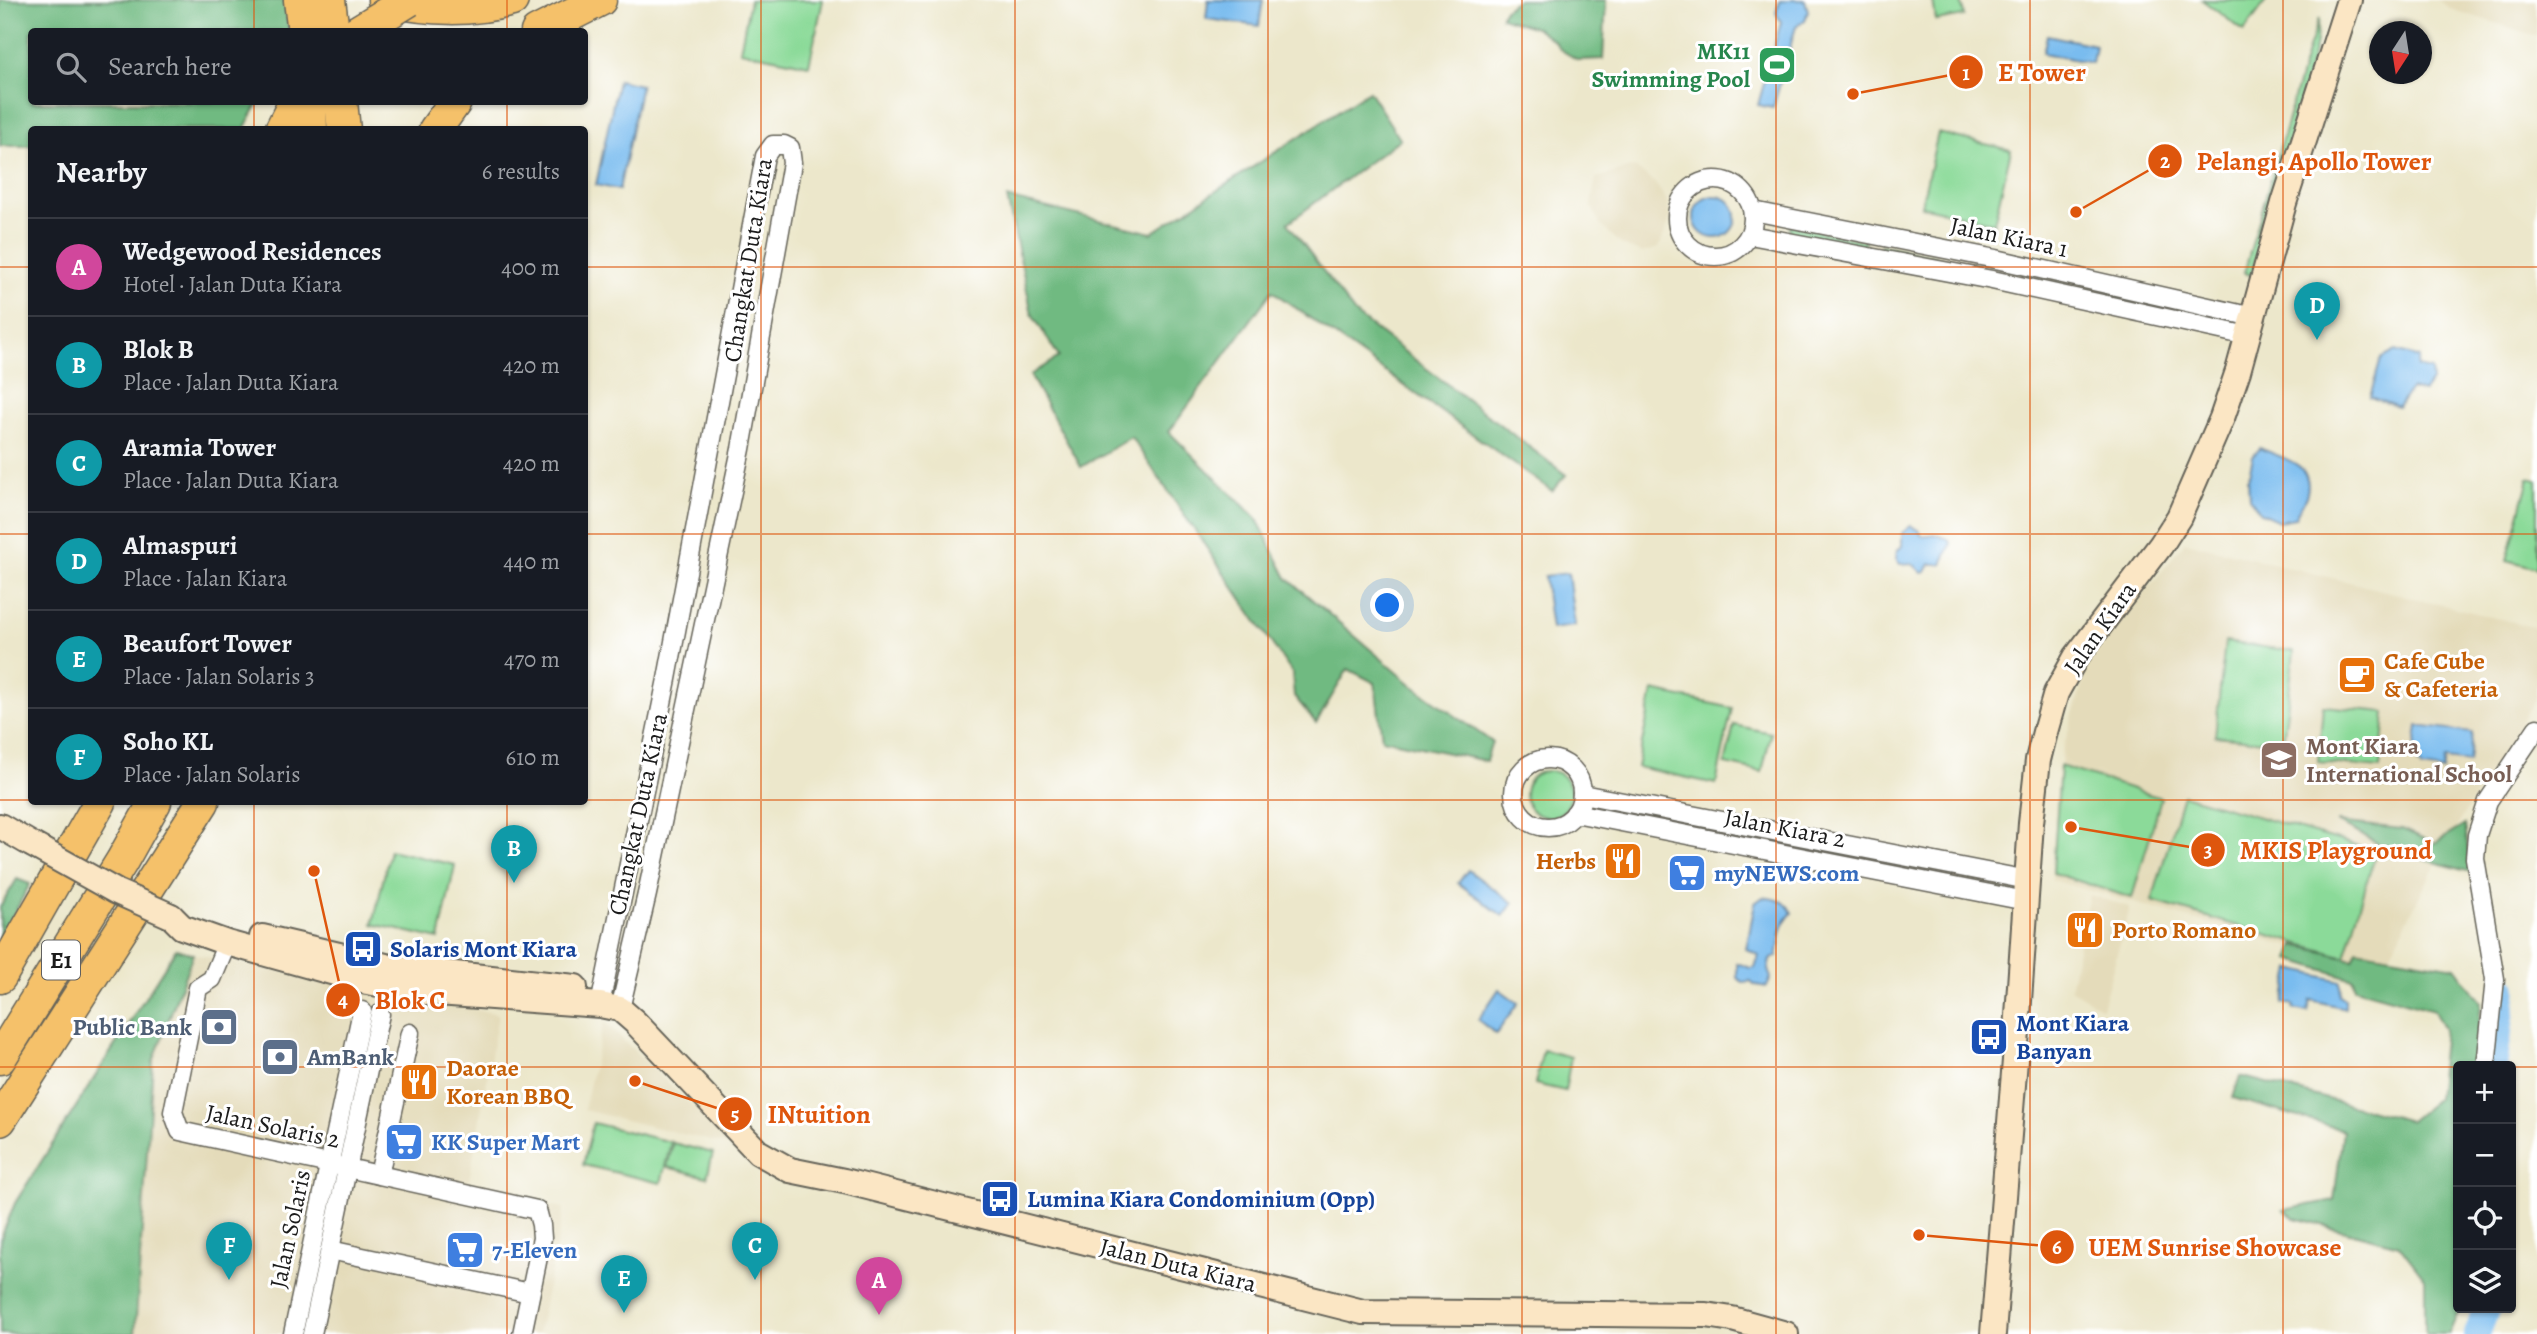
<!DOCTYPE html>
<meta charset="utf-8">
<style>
body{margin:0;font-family:Alegreya,serif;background:#242831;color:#f1f3f6}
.controls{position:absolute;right:21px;bottom:21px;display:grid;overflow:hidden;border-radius:7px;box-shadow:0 2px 5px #0004}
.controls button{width:63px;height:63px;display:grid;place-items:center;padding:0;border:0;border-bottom:2px solid #363941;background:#171b24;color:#f1f3f6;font:35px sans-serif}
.compass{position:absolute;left:2369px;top:21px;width:63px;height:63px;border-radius:50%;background:#171b24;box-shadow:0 2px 5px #0004;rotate:192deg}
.you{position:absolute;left:1388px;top:606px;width:24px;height:24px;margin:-18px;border:5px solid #fff;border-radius:50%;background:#1a73e8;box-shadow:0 0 0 10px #1a73e833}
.badge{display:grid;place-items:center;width:46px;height:46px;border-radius:50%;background:#d690ce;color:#fff;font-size:23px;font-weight:700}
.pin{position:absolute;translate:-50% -58px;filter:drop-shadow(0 2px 4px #0008)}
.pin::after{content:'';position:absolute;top:37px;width:24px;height:21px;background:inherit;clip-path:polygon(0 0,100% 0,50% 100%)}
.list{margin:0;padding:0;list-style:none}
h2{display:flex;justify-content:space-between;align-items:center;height:91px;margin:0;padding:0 28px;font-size:30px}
h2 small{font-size:23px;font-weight:400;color:#9ea1a6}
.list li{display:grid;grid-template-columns:46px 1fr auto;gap:21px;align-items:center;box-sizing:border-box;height:98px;padding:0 28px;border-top:2px solid #363941}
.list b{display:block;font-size:26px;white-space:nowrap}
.list p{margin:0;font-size:23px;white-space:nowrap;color:#9ea1a6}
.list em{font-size:23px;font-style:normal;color:#9ea1a6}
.icon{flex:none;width:38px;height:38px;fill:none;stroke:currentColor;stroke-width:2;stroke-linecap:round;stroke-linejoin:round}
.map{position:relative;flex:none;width:2537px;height:1334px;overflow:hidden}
.search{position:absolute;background:#171b24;box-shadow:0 2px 5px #0004;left:28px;top:28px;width:560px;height:77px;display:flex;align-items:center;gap:18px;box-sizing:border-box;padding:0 24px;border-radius:7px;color:#9ea1a6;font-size:26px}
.panel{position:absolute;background:#171b24;box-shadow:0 2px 5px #0004;left:28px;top:126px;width:560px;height:679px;border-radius:7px}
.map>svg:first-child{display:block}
.built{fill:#e4dbba}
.green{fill:#8bda99;stroke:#547b5a;stroke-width:2}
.forest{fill:#70ba81;stroke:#466b4e;stroke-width:2}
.water{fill:#79bcef;stroke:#4a6c86;stroke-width:2}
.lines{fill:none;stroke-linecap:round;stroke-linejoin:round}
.river{stroke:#79bcef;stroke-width:26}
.street-casing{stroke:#656359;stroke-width:21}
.secondary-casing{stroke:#656359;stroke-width:28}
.highway-casing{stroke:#656359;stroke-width:35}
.street{stroke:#fff;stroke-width:18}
.secondary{stroke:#fbe6c4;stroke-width:24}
.highway{stroke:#f5c16b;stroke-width:32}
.secondary-bridge-casing{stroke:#656359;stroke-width:28;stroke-linecap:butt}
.highway-bridge-casing{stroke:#656359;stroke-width:35;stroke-linecap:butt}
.secondary-bridge{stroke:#fbe6c4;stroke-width:24}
.highway-bridge{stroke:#f5c16b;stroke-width:32}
.grid{fill:none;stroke:#de560d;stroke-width:2;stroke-opacity:0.55}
.labels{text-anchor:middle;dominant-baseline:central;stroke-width:6;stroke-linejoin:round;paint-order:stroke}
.shield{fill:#fff;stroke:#606060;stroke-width:2}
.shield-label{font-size:23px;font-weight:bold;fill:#1c1c1c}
.leisure-label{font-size:24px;font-weight:bold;fill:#27864d;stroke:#fff;text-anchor:end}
.street-label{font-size:24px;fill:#1c1c1c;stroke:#fff}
.food-label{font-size:24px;font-weight:bold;fill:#c56008;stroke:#fff;text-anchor:start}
.education-label{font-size:24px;font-weight:bold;fill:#785e54;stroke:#fff;text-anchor:start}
.shop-label{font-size:24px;font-weight:bold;fill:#366cbe;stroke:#fff;text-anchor:start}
.transit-label{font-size:24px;font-weight:bold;fill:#164399;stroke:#fff;text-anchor:start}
.service-label{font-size:24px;font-weight:bold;fill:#4e5e75;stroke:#fff;text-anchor:end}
.leader{fill:none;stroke:#de560d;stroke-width:2.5}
.callout-dot{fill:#de560d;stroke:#fff;stroke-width:2.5}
.mark-label{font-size:21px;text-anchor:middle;font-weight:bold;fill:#fff}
.callout-label{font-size:26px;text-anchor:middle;font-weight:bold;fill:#de560d;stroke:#fff;stroke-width:6;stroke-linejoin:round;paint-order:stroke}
</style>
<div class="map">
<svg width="2537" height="1334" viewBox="0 0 2537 1334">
<rect width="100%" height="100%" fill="#fff"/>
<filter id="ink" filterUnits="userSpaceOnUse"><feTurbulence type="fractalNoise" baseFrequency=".0143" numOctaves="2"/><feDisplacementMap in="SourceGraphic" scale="14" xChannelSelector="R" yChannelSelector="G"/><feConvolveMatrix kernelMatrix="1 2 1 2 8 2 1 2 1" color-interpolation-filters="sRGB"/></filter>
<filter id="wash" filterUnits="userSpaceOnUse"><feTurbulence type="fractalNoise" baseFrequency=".00686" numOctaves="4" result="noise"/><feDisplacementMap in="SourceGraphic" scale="28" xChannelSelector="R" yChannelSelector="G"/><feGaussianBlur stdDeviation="1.57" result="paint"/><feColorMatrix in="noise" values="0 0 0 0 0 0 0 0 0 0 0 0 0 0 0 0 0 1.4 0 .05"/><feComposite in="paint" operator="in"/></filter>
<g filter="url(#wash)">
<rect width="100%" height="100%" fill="#ece7cb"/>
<!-- built -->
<g class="built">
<path d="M2437 0H2537V36L2450 9Z"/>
<path d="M1634 167 1654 182 1667 201 1670 219 1659 248 1642 253 1622 245 1600 224 1591 205 1596 178Z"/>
<path d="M2185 542 2537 628V696L2445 846 2381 972 2052 880 2062 753 2087 665Z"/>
<path d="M2089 895 2130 907 2102 1008 2070 989Z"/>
<path d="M193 954 498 1014 468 1187 564 1208 538 1334H135L153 1062Z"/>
<path d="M604 1021 624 1041 736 1147 584 1110Z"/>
</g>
<!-- green -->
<g class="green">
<path d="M750 0H823L809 65 740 51Z"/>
<path d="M1933 0H1961L1964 16 1936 21Z"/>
<path d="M2202 0H2267L2244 31Z"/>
<path d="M2319 18 2315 47 2251 275 2244 273 2308 49Z"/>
<path d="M1938 133 2011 150 1994 223 1921 206Z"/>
<path d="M1790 225 1865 241 1863 251 1789 236Z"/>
<path d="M1881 245 1975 265 1974 274 1878 254Z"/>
<path d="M2026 276 2211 316 2210 323 2024 284Z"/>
<path d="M2529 478 2537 480V568L2507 560Z"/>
<path d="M2225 642 2294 651 2283 743 2215 736Z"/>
<path d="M1653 691 1732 708 1716 784 1637 767Z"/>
<path d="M2323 706 2385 712 2380 768 2318 762Z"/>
<path d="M1734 725 1771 733 1762 772 1725 764Z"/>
<path d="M2060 766 2161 798 2132 898 2053 873Z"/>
<circle cx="1548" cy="794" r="23"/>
<path d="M2183 795 2376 851 2345 957 2152 901Z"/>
<path d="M390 850 455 865 439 939 373 924Z"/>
<path d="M1543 1050 1571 1057 1565 1091 1535 1084Z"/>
<path d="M593 1123 671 1142 661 1183 583 1165Z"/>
<path d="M673 1143 713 1153 707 1177 667 1167Z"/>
</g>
<!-- forest -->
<g class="forest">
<path d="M0 0H284L289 31 32 32V102H259L244 129 32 130 31 146H0Z"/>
<path d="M1517 0H1606L1603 59 1578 60 1561 50 1554 41 1538 29 1501 17 1505 9Z"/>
<path d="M1369 91 1400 139 1288 223 1355 314 1566 475 1552 491 1272 291 1169 432 1257 519 1287 578 1412 685 1492 742 1486 761 1382 739 1375 683 1348 669 1316 723 1294 696 1292 673 1131 437 1081 467 1030 375 1059 357 1032 314 1007 198 1152 233Z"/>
<path d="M2337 822 2402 829 2435 843 2465 825 2471 872 2393 851Z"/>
<path d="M17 879 30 884 0 940V907Z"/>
<path d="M2295 945 2353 959 2357 950 2455 967 2481 1002 2476 1066H2458V1308H2460L2449 1334H2425V1279L2399 1245 2295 1218 2284 1210 2334 1200 2343 1130 2233 1098 2240 1076 2410 1121 2437 1099 2444 1029 2434 1010 2355 988 2353 979 2289 959Z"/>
<path d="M176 949 193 954 153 1062 135 1334H0V1240L15 1203Z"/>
</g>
<!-- water -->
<g class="water">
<path d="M1208 0H1263L1259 26 1206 19Z"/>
<path d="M1780 0H1805L1808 11 1805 20 1796 26 1773 108 1758 105 1781 22 1776 13Z"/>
<path d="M2047 35 2095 45 2092 63 2043 53Z"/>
<path d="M618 80 641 85 619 190 596 185Z"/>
<circle cx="1715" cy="217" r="21"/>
<path d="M2396 351 2419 358 2417 367 2431 370 2432 381 2424 392 2410 389 2398 407 2370 397 2381 359Z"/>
<path d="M2260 448C2280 458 2314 462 2307 493 2305 502 2298 509 2295 518L2279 521 2261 513 2249 498 2248 479 2253 457Z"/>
<path d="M1911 526 1919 530 1922 536 1935 534 1948 539 1951 544 1942 564H1930L1926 572 1922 573 1912 563 1900 564 1896 559 1897 551 1902 546V533Z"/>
<path d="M1568 573 1575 626 1551 629 1544 576Z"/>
<path d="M2418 726 2472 733 2469 762 2445 759 2443 771 2421 768V765L2418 764 2419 758 2414 757Z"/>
<path d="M1468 870 1513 903 1503 916 1458 883Z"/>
<path d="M1763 897C1776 900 1786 899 1792 913 1779 926 1781 939 1777 956L1770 960 1768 970 1771 978 1767 987 1755 985 1751 981 1743 982 1737 978V963L1750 968 1755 967 1759 955 1746 949 1755 903Z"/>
<path d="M2291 969 2341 981 2340 995 2345 999V1008L2311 1000 2308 1012 2293 1009 2294 1005 2284 1003Z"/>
<path d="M1499 989 1518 1003 1496 1034 1478 1020Z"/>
</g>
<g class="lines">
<!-- river -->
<g class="river">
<path d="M2494 1066 2505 989"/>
<path d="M2477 1334 2487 1308"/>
</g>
</g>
</g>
<g filter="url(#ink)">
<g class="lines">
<!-- street casing -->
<g class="street-casing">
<g id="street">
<circle cx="1715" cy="218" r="38"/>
<path d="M1753 211 1996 259 2253 317"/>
<path d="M1750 235 1992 280 2248 336"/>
<circle cx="1548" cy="793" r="34"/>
<path d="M1582 794 2028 880"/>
<path d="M1575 813 2026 901"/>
<path d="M227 943 212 979 198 988 173 1112 180 1131 537 1210 541 1225 542 1238 522 1334"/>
<path d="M600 1005 667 679 765 156 773 145H784L790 148 792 163 741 449 647 894 620 1009"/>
<path d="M2486 1066 2495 979 2475 858 2477 835 2488 801 2537 728"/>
<path d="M379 1175 410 1033"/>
<path d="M330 1250 530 1293"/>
<path d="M293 1334 362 1011"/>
<path d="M312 1334 380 1014"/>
</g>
</g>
<!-- secondary casing -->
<g class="secondary-casing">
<g id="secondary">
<path d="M0 826 31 844"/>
<path d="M171 916 182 927 227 943 367 982 424 992 600 1005 620 1009 635 1022 758 1152 790 1170 844 1181 1363 1312 1706 1315 1732 1319 1786 1334"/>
<path d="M262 937 390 967 575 987"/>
<path d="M1993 1334 2015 1060 2031 823 2038 760 2045 732 2056 693 2076 657 2161 545 2179 517 2222 418 2238 371 2284 203 2349 0"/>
</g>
</g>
<!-- highway casing -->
<g class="highway-casing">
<g id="highway">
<path d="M300 0 304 32"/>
<path d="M329 0 333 32"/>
<path d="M384 0C430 9 467 12 512 0"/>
<path d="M537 32 600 0"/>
<path d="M310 102 311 130"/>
<path d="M341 102 344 130"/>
<path d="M281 130 295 102"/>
<path d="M435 130 455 102"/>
<path d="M0 977 100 802"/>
<path d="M0 1058 122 861 155 802"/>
<path d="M0 1120 203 802"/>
</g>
</g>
<!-- street -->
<use href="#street" class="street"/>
<!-- secondary -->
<use href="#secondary" class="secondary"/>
<!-- highway -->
<use href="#highway" class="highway"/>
<!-- secondary-bridge casing -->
<g class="secondary-bridge-casing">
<path id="secondary-bridge" d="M31 844 117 892 171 916"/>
</g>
<!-- highway-bridge casing -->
<g class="highway-bridge-casing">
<path id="highway-bridge" d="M357 32 409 0"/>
</g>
<!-- secondary-bridge -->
<use href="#secondary-bridge" class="secondary-bridge"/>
<!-- highway-bridge -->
<use href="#highway-bridge" class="highway-bridge"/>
</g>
</g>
<!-- grid -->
<path class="grid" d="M254 0V32M507 0V32M761 0V1334M1015 0V1334M1268 0V1334M1522 0V1334M1776 0V1334M2030 0V1334M2283 0V1334M254 102V130M507 102V130M0 267H32M584 267H2537M0 534H32M584 534H2537M0 800H32M584 800H2537M254 802V1334M507 802V1334M0 1067H2458M2511 1067H2537"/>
<!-- icons -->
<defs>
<g id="stadium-square" transform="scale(2.0125)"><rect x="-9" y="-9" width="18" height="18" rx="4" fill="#2e9e5b" stroke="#fff"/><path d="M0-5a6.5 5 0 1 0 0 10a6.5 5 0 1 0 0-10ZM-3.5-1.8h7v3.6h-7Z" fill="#fff"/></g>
<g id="cafe-square" transform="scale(2.0125)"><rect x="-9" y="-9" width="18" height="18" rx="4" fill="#e8710a" stroke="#fff"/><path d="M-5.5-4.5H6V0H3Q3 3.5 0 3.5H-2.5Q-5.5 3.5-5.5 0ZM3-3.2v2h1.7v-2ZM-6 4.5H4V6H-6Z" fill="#fff"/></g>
<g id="school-square" transform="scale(2.0125)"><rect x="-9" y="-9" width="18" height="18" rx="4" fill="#8d6e63" stroke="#fff"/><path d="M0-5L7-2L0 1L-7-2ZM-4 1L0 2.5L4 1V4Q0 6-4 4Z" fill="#fff"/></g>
<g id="restaurant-square" transform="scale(2.0125)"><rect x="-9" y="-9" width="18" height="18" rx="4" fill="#e8710a" stroke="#fff"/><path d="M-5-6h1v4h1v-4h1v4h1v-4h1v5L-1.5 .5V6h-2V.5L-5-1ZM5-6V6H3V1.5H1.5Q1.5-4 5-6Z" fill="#fff"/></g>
<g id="supermarket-square" transform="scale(2.0125)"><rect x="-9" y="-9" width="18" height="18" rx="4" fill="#3f7fe0" stroke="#fff"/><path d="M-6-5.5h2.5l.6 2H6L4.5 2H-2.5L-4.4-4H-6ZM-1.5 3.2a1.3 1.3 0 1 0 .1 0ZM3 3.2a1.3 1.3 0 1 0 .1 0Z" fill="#fff"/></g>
<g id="bus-square" transform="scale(2.0125)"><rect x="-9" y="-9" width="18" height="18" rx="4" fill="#1a4fb4" stroke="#fff"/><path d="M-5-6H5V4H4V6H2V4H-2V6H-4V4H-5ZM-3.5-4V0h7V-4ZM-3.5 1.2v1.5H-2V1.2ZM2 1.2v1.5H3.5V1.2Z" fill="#fff"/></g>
<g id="bank-square" transform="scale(2.0125)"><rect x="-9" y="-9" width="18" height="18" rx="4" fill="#5c6f8a" stroke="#fff"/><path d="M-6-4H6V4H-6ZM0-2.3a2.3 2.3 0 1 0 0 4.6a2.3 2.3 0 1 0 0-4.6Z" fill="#fff"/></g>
</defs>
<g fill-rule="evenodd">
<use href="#stadium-square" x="1777" y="65"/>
<use href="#cafe-square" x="2357" y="675"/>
<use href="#school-square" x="2279" y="760"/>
<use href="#restaurant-square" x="1623" y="861"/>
<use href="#supermarket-square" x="1687" y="873"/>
<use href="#restaurant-square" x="2085" y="930"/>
<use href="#bus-square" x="363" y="949"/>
<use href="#bank-square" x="219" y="1027"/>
<use href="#bus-square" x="1989" y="1037"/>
<use href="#bank-square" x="280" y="1057"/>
<use href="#restaurant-square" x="419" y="1082"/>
<use href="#supermarket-square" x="404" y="1142"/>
<use href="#bus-square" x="1000" y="1199"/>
<use href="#supermarket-square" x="465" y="1250"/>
</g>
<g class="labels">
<!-- shield labels -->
<rect class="shield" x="42" y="940.5" width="38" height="39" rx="5"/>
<g class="shield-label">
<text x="61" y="960">E1</text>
</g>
<!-- leisure labels -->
<g class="leisure-label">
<text x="1750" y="51">MK11<tspan x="1750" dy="28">Swimming Pool</tspan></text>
</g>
<!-- street labels -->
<g class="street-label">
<text transform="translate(2009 237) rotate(12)">Jalan Kiara 1</text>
<text transform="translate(748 260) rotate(-81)">Changkat Duta Kiara</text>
<text transform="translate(2100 628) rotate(-55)">Jalan Kiara</text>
<text transform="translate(638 814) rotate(-78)">Changkat Duta Kiara</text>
<text transform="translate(1785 828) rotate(11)">Jalan Kiara 2</text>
<text transform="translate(273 1126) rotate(12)">Jalan Solaris 2</text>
<text transform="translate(290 1229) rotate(-78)">Jalan Solaris</text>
<text transform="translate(1178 1265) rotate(14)">Jalan Duta Kiara</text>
</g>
<!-- food labels -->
<g class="food-label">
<text x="2384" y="661">Cafe Cube<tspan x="2384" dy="28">&amp; Cafeteria</tspan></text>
<text x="1596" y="861" text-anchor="end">Herbs</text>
<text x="2112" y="930">Porto Romano</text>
<text x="446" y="1068">Daorae<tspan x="446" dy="28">Korean BBQ</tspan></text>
</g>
<!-- education labels -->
<g class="education-label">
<text x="2306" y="746">Mont Kiara<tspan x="2306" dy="28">International School</tspan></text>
</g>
<!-- shop labels -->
<g class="shop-label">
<text x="1714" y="873">myNEWS.com</text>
<text x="431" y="1142">KK Super Mart</text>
<text x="492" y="1250">7-Eleven</text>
</g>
<!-- transit labels -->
<g class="transit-label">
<text x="390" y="949">Solaris Mont Kiara</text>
<text x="2016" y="1023">Mont Kiara<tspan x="2016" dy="28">Banyan</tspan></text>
<text x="1027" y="1199">Lumina Kiara Condominium (Opp)</text>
</g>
<!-- service labels -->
<g class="service-label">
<text x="192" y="1027">Public Bank</text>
<text x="307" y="1057" text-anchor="start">AmBank</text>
</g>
</g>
<!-- callouts -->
<path class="leader" d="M1853 94L1966 72M2076 212L2165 161M2071 827L2208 850M314 871L343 1000M635 1081L735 1114M1919 1235L2057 1247"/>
<g class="callout-dot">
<circle cx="1853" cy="94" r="7"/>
<circle cx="2076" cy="212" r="7"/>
<circle cx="2071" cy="827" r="7"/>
<circle cx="314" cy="871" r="7"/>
<circle cx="635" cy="1081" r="7"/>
<circle cx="1919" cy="1235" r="7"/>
<circle cx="1966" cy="72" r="18"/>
<circle cx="2165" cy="161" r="18"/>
<circle cx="2208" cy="850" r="18"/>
<circle cx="343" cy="1000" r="18"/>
<circle cx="735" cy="1114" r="18"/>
<circle cx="2057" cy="1247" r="18"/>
</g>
<g class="mark-label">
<text x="1966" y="80">1</text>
<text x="2165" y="168">2</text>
<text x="2208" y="857">3</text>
<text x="343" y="1007">4</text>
<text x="735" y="1121">5</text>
<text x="2057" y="1254">6</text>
</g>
<g class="callout-label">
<text x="2042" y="81">E Tower</text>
<text x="2314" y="170">Pelangi, Apollo Tower</text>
<text x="2336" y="859">MKIS Playground</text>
<text x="410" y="1009">Blok C</text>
<text x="819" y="1123">INtuition</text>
<text x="2215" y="1256">UEM Sunrise Showcase</text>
</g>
</svg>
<div class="controls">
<button>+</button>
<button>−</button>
<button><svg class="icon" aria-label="locate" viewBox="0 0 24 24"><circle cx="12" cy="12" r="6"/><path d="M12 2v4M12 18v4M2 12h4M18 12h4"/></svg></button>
<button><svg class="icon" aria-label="layers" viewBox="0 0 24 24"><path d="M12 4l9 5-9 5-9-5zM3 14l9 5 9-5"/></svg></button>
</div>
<svg class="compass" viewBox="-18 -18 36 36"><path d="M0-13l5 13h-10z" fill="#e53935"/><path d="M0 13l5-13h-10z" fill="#9ea1a6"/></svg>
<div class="you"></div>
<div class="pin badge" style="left:879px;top:1315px;background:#d1479c">A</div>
<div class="pin badge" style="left:514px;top:883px;background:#0f9aa8">B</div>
<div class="pin badge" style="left:755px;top:1280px;background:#0f9aa8">C</div>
<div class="pin badge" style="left:2317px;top:340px;background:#0f9aa8">D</div>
<div class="pin badge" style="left:624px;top:1313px;background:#0f9aa8">E</div>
<div class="pin badge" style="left:229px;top:1280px;background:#0f9aa8">F</div>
<div class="search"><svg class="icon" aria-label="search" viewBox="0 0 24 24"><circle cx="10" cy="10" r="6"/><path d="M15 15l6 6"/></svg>Search here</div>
<section class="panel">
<h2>Nearby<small>6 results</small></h2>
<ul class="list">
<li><span class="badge" style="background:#d1479c">A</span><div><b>Wedgewood Residences</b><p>Hotel · Jalan Duta Kiara</p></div><em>400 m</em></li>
<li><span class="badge" style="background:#0f9aa8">B</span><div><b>Blok B</b><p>Place · Jalan Duta Kiara</p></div><em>420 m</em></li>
<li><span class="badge" style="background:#0f9aa8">C</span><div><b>Aramia Tower</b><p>Place · Jalan Duta Kiara</p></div><em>420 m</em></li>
<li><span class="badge" style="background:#0f9aa8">D</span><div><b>Almaspuri</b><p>Place · Jalan Kiara</p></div><em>440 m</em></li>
<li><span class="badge" style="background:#0f9aa8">E</span><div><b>Beaufort Tower</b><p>Place · Jalan Solaris 3</p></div><em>470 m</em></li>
<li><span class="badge" style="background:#0f9aa8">F</span><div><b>Soho KL</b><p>Place · Jalan Solaris</p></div><em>610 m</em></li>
</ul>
</section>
</div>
